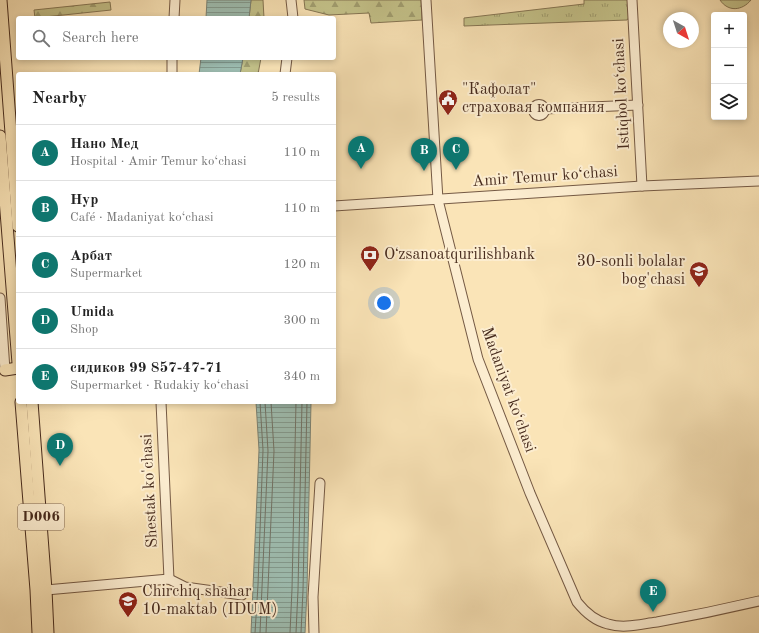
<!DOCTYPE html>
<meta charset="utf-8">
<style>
body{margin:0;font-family:"Old Standard TT",serif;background:#f2f2f2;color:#222}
.controls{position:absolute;right:12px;top:12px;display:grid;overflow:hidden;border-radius:4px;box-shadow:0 2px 6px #0003}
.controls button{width:36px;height:36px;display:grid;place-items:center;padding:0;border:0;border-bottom:1px solid #e0e0e0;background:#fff;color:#222;font:20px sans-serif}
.compass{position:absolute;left:663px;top:12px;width:36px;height:36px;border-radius:50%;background:#fff;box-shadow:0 2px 6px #0003;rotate:141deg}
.you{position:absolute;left:384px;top:303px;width:14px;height:14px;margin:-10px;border:3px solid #fff;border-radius:50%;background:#1a73e8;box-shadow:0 0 0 6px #1a73e833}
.badge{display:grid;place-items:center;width:26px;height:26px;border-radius:50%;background:#0f766e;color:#fff;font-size:13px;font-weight:700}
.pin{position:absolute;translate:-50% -33px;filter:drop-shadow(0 1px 2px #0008)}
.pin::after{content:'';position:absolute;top:21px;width:14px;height:12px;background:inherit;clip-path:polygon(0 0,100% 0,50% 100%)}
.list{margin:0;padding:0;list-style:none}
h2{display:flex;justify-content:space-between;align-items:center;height:52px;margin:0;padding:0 16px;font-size:17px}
h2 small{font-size:13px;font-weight:400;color:#767676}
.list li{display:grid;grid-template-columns:26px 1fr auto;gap:12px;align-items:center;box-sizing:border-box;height:56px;padding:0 16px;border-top:1px solid #e0e0e0}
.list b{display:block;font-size:15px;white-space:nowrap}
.list p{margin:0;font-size:13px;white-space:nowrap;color:#767676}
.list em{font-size:13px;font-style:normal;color:#767676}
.icon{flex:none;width:22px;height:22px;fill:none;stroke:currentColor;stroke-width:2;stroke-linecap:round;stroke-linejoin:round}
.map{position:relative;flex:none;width:759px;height:633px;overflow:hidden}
.search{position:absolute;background:#fff;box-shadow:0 2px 6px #0003;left:16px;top:16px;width:320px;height:44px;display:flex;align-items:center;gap:10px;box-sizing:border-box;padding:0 14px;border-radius:4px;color:#767676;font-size:15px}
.panel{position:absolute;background:#fff;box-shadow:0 2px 6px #0003;left:16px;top:72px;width:320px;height:332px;border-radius:4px}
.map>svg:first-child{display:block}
.grass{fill:url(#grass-tufts);stroke:#867654}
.forest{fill:url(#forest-firs);stroke:#867654}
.garden{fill:#c4c28a;stroke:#867654}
.water{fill:url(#water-rules);stroke:#7b8376}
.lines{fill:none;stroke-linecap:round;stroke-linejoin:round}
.shore{stroke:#727468;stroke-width:1}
.minor-casing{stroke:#745944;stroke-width:11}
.major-casing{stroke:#472b1d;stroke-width:13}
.minor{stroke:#fcedd0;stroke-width:9}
.major{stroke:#fae4b7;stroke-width:11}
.labels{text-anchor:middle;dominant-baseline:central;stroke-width:4;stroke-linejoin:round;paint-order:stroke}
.shield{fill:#fcedd0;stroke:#7d6553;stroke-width:1}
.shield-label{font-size:15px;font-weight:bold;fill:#472b1d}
.poi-label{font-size:16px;fill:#472b1d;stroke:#fcedd0;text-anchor:start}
.street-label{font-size:16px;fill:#472b1d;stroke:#fcedd0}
</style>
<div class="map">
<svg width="759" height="633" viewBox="0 0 759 633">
<defs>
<pattern id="grass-tufts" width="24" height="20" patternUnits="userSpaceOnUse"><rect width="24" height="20" fill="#c4c28a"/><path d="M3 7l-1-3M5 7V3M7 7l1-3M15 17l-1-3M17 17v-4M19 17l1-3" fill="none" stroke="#a19e70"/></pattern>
<pattern id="forest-firs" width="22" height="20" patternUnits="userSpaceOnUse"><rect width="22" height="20" fill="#c4c28a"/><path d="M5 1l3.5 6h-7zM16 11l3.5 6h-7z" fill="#a19e70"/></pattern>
<pattern id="water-rules" width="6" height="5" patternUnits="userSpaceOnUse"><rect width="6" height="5" fill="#9ebeb2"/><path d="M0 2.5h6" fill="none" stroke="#839b90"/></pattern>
</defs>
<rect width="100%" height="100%" fill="#fae4b7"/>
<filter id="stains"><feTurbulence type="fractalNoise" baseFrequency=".005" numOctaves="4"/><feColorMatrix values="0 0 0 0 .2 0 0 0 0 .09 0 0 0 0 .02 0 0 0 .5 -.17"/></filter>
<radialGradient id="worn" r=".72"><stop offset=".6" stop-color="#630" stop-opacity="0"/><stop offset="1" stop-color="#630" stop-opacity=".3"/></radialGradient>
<!-- grass -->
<path class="grass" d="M584 0H629L630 16 627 20 464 26V18L584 4Z"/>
<!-- forest -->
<g class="forest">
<path d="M251 0H263L264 18H249Z"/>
<path d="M304 0H421L422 20 371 23 369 13 329 15 305 9Z"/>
<path d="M110 2 111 10 35 18 34 10Z"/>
<path d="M243 58H261L258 74H240Z"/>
</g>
<!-- garden -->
<path class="garden" d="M720 0H751C742 11 728 12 720 0Z"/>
<!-- water -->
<g class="water">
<path d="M207 0H251L249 18H206Z"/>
<path d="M201 58H243L240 74H199Z"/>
<path d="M256 402H311L307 590 305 633H251L259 450Z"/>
</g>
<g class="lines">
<!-- shore -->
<g class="shore">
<path d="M255 633 258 585 263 450 260 402"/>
<path d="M260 633 268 451 265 402"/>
<path d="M266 633 274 451 271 402"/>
<path d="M290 633 292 589 296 402"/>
<path d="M296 633 298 590 302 402"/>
<path d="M301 633 303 590 307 402"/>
</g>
<!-- minor casing -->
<g class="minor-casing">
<g id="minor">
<path d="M291 0 293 18"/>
<path d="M426 0 438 200 478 359 530 493 577 602C585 612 595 621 608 624 624 629 641 624 657 622 691 616 725 609 759 601"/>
<path d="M632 0 642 186"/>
<path d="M174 18 175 0"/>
<path d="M172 74V58"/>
<path d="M285 74 287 58"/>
<circle cx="539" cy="110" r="5.5"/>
<path d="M544 109 638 105"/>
<path d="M334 206 642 186 759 181"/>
<path d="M0 298 5 370"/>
<path d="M161 402 169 579"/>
<path d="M46 590 169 579 185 587 242 595"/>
<path d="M314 633 313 597 320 483"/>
</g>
</g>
<!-- major casing -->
<g class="major-casing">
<g id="major">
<path d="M1 0 18 226"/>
<path d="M0 136 18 363"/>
<path d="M5 370 18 368"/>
<path d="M21 402 36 590 38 633"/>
<path d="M32 402 46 590 48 633"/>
</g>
</g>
<!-- minor -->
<use href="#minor" class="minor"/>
<!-- major -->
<use href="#major" class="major"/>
</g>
<!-- icons -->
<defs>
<g id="civic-pin" transform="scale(1)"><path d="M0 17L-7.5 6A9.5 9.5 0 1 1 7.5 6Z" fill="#8f2418" stroke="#fcedd0"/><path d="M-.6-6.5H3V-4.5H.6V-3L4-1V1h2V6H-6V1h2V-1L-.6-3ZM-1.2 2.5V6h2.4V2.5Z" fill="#fff"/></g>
<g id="bank-pin" transform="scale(1)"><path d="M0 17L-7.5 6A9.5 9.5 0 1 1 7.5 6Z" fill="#8f2418" stroke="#fcedd0"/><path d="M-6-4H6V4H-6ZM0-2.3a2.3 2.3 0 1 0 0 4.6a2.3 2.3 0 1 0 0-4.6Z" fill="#fff"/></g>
<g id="school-pin" transform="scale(1)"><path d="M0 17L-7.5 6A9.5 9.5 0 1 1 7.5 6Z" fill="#8f2418" stroke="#fcedd0"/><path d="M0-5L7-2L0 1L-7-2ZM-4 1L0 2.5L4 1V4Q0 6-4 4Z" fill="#fff"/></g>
</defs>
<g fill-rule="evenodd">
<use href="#civic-pin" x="448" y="99"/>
<use href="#bank-pin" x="370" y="255"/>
<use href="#school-pin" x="699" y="271"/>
<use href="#school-pin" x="128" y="601"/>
</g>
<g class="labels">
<!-- shield labels -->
<rect class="shield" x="18" y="504" width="46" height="26" rx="3"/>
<g class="shield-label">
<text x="41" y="517">D006</text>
</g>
<!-- poi labels -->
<g class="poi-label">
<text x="462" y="90">"Кафолат"<tspan x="462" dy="18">страховая компания</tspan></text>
<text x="384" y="255">Oʻzsanoatqurilishbank</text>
<text x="685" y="262" text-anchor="end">30-sonli bolalar<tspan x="685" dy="18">bog'chasi</tspan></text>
<text x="142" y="592">Chirchiq shahar<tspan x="142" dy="18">10-maktab (IDUM)</tspan></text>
</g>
<!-- street labels -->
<g class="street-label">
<text transform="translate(622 94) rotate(-93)">Istiqbol ko‘chasi</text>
<text transform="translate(545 177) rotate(-4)">Amir Temur ko‘chasi</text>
<text transform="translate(508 390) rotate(70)">Madaniyat ko‘chasi</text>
<text transform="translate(150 491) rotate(-93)">Shestak ko'chasi</text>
</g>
</g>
<rect width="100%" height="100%" filter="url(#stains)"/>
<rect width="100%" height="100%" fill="url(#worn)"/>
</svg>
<div class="controls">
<button>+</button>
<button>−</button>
<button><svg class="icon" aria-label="layers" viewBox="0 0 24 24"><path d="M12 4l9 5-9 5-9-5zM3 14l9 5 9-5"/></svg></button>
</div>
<svg class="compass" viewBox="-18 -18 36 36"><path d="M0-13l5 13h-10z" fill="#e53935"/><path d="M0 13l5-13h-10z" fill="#767676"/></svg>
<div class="you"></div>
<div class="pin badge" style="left:361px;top:169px">A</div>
<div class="pin badge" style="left:424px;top:171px">B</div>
<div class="pin badge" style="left:456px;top:170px">C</div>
<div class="pin badge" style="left:60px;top:466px">D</div>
<div class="pin badge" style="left:653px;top:612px">E</div>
<div class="search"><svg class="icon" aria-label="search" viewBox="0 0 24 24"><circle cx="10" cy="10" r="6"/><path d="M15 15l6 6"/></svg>Search here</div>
<section class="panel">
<h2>Nearby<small>5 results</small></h2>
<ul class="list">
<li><span class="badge">A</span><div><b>Нано Мед</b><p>Hospital · Amir Temur ko‘chasi</p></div><em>110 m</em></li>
<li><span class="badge">B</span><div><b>Нур</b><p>Café · Madaniyat ko‘chasi</p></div><em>110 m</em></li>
<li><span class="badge">C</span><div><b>Арбат</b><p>Supermarket</p></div><em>120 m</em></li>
<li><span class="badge">D</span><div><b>Umida</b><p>Shop</p></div><em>300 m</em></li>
<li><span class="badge">E</span><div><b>сидиков 99 857-47-71</b><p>Supermarket · Rudakiy ko‘chasi</p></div><em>340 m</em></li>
</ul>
</section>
</div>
